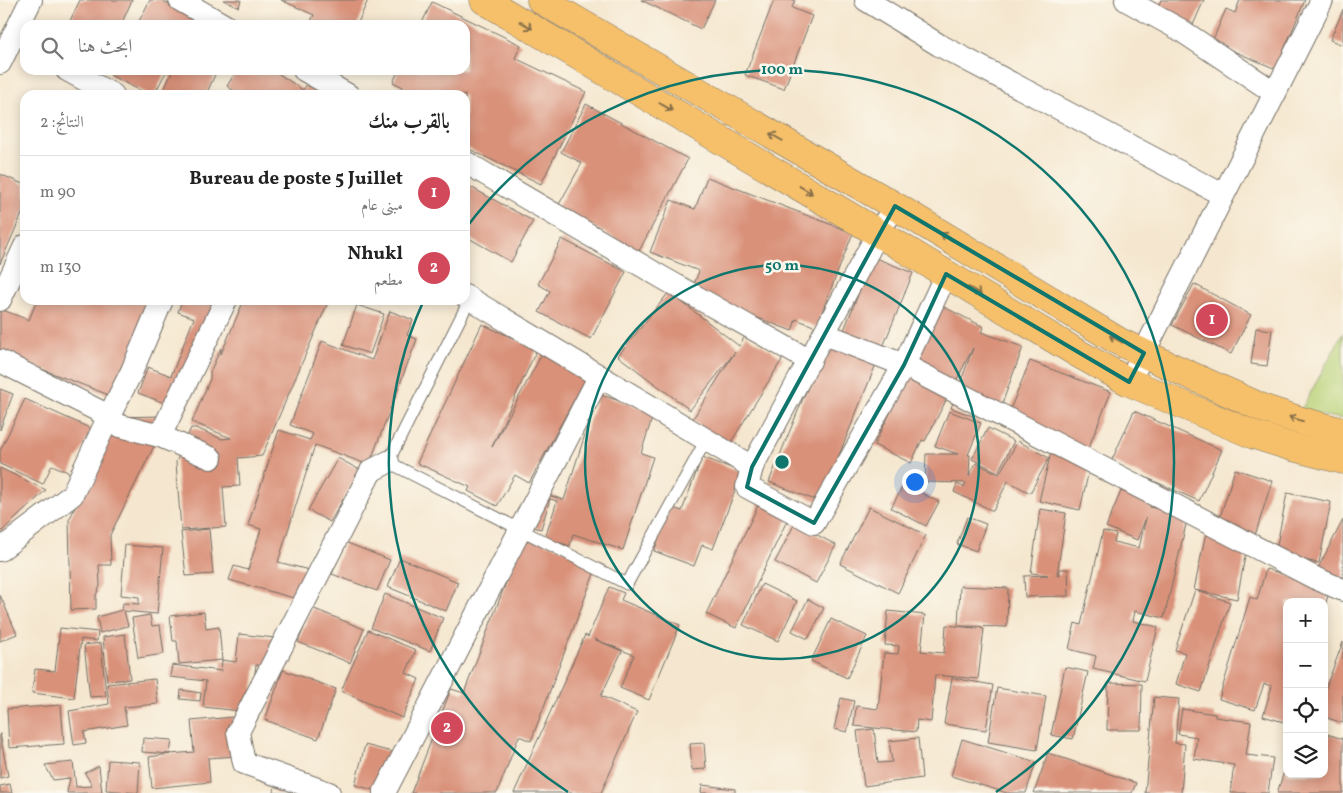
<!DOCTYPE html>
<html lang="ar">
<meta charset="utf-8">
<style>
body{margin:0;font-family:Vollkorn,Amiri,serif;background:#f2f2f2;color:#222;direction:rtl}
.controls{position:absolute;right:15px;bottom:15px;display:grid;overflow:hidden;border-radius:10px;box-shadow:0 2px 12px #0003}
.controls button{width:45px;height:45px;display:grid;place-items:center;padding:0;border:0;border-bottom:1px solid #e0e0e0;background:#fff;color:#222;font:25px sans-serif}
.you{position:absolute;left:914px;top:481px;width:18px;height:18px;margin:-12px;border:4px solid #fff;border-radius:50%;background:#1a73e8;box-shadow:0 0 0 8px #1a73e833}
.badge{display:grid;place-items:center;width:32px;height:32px;border-radius:50%;background:#d1495b;color:#fff;font-size:16px;font-weight:700}
.pin{position:absolute;translate:-50% -50%;border:2px solid #fff;box-shadow:0 1px 5px #0006}
.list{margin:0;padding:0;list-style:none}
h2{display:flex;justify-content:space-between;align-items:center;height:65px;margin:0;padding:0 20px;font-size:21px}
h2 small{font-size:16px;font-weight:400;color:#767676}
.list li{display:grid;grid-template-columns:32px 1fr auto;gap:15px;align-items:center;box-sizing:border-box;height:75px;padding:0 20px;border-top:1px solid #e0e0e0}
.list b{display:block;font-size:19px;white-space:nowrap}
.list p{margin:0;font-size:16px;white-space:nowrap;color:#767676}
.list em{font-size:16px;font-style:normal;color:#767676}
.icon{flex:none;width:28px;height:28px;fill:none;stroke:currentColor;stroke-width:2;stroke-linecap:round;stroke-linejoin:round}
.map{position:relative;flex:none;width:1343px;height:793px;overflow:hidden;direction:ltr}
.search{position:absolute;background:#fff;box-shadow:0 2px 12px #0003;left:20px;top:20px;width:450px;height:55px;display:flex;align-items:center;gap:12px;box-sizing:border-box;padding:0 18px;border-radius:15px;color:#767676;font-size:19px}
.panel{position:absolute;background:#fff;box-shadow:0 2px 12px #0003;left:20px;top:90px;width:450px;height:215px;border-radius:15px;direction:rtl}
.map>svg:first-child{display:block}
.green{fill:#b9d277;stroke:#727e51}
.building{fill:#d99179}
.lines{fill:none;stroke-linecap:round;stroke-linejoin:round}
.service-casing{stroke:#726d64;stroke-width:13}
.minor-casing{stroke:#726d64;stroke-width:24}
.primary-casing{stroke:#726d64;stroke-width:29}
.service{stroke:#fff;stroke-width:11}
.minor{stroke:#fff;stroke-width:22}
.primary{stroke:#f6c06b;stroke-width:28}
.oneway{stroke:#866e48}
.marked{fill:none;stroke:#0f766e;stroke-width:4;stroke-linejoin:round}
.ring{fill:none;stroke:#0f766e;stroke-width:2.5}
.centre{fill:#0f766e;stroke:#fbf7ec;stroke-width:2.5}
.ring-label{font-size:15px;text-anchor:middle;font-weight:bold;fill:#0f766e;stroke:#fbf7ec;stroke-width:5;stroke-linejoin:round;paint-order:stroke}
</style>
<div class="map">
<svg width="1343" height="793" viewBox="0 0 1343 793">
<rect width="100%" height="100%" fill="#fbf7ec"/>
<filter id="ink" filterUnits="userSpaceOnUse"><feTurbulence type="fractalNoise" baseFrequency=".02" numOctaves="2"/><feDisplacementMap in="SourceGraphic" scale="10" xChannelSelector="R" yChannelSelector="G"/><feConvolveMatrix kernelMatrix="1 2 1 2 8 2 1 2 1" color-interpolation-filters="sRGB"/></filter>
<filter id="wash" filterUnits="userSpaceOnUse"><feTurbulence type="fractalNoise" baseFrequency=".0096" numOctaves="4" result="noise"/><feDisplacementMap in="SourceGraphic" scale="20" xChannelSelector="R" yChannelSelector="G"/><feGaussianBlur stdDeviation="1.12" result="paint"/><feColorMatrix in="noise" values="0 0 0 0 0 0 0 0 0 0 0 0 0 0 0 0 0 1.4 0 .05"/><feComposite in="paint" operator="in"/></filter>
<g filter="url(#wash)">
<rect width="100%" height="100%" fill="#f5e7cf"/>
<!-- green -->
<path class="green" d="M1343 333V419L1300 412Z"/>
<g id="blocks">
<!-- building -->
<g class="building">
<path d="M80 0H132L121 25H68Z"/>
<path d="M150 0H161L195 18 191 25H137Z"/>
<path d="M223 0H241L239 7Z"/>
<path d="M281 0H368L357 25H309L314 15Z"/>
<path d="M641 0H715L701 29Z"/>
<path d="M774 0H795L792 8 812 16 784 89 745 75Z"/>
<path d="M1161 0H1204L1193 25 1157 9Z"/>
<path d="M1240 0H1305L1276 69 1212 42 1226 9 1235 13Z"/>
<path d="M432 2 521 45 515 58 586 92 541 184 465 147 466 144 465 143V95H399L403 87 393 82 399 70H465V25H421Z"/>
<path d="M1343 10V45L1330 40Z"/>
<path d="M113 70H167L154 95H149L110 75Z"/>
<path d="M173 70H217L206 95H164L162 94Z"/>
<path d="M237 70H273L303 90 311 78 338 95H240L227 86Z"/>
<path d="M586 104 688 159 639 251 557 208 582 163 561 152Z"/>
<path d="M0 174 25 185V207L0 264Z"/>
<path d="M707 177 853 233 816 327 796 319 792 331 691 292 699 271 650 252 671 200 695 209Z"/>
<path d="M465 184 533 221 511 262 465 236Z"/>
<path d="M562 239 626 272 591 339 539 312 550 291 538 284Z"/>
<path d="M873 257 913 273 820 502 769 482 831 330 842 335Z"/>
<path d="M1194 284 1251 315 1231 354 1172 325Z"/>
<path d="M669 292 739 346 746 335 783 358 728 447 692 420 735 352 690 410 618 356Z"/>
<path d="M37 300H152L114 397 0 353V309L29 320Z"/>
<path d="M182 300H228L185 411 138 393 148 367 171 376 194 318 178 312Z"/>
<path d="M244 300H329L262 456 238 458 240 486 223 487 226 527 181 530 176 462 191 428H196L222 439 231 438 192 422 210 379V372L221 348V354Z"/>
<path d="M357 305 384 314 370 354 343 345Z"/>
<path d="M942 306 984 327 981 332 1023 347 999 412 977 404 973 416 951 408 973 348 925 441 922 440 911 463 874 445 893 407 879 400Z"/>
<path d="M390 311 413 320 407 335 417 339 369 465 315 445 278 562 309 570 301 600 229 580 234 566 248 570 261 529 248 525 279 430 310 440 313 434 290 425 322 341 372 360Z"/>
<path d="M482 324 537 349 492 447 543 352 587 376 529 483 515 475 497 506 468 491 470 487 417 463Z"/>
<path d="M1256 328 1272 330 1267 366 1251 364Z"/>
<path d="M1030 361 1111 392 1088 449 1007 417Z"/>
<path d="M0 389 13 394 0 430Z"/>
<path d="M598 394 654 412 641 453 653 457 623 550 573 534 570 546 545 538 557 501 550 499 541 529 529 526 539 492 564 500Z"/>
<path d="M25 399 92 429 70 473 52 465 43 484 0 464V451Z"/>
<path d="M949 411 981 423 968 455H970L969 476 976 463 999 474 1018 441 1049 458 1030 493 1008 481 993 511 954 492 957 484 964 487 966 483 925 482 926 454H958L935 446Z"/>
<path d="M1134 411 1222 450 1199 501 1111 462Z"/>
<path d="M161 416V432L110 535 111 565H99L100 586 96 595V609L71 610 69 520 119 417Z"/>
<path d="M988 428 1014 441 998 472 972 459Z"/>
<path d="M1052 448 1092 457 1080 510 1039 501Z"/>
<path d="M702 457 742 472 713 549 702 545 694 566 654 551 670 507 682 511Z"/>
<path d="M338 458 360 470 330 522 308 510Z"/>
<path d="M0 468 46 490 0 533Z"/>
<path d="M1235 469 1272 481 1253 542 1216 530Z"/>
<path d="M904 484 939 502 926 526 891 508Z"/>
<path d="M1121 491 1152 503 1150 507 1188 516 1164 618 1135 611 1133 621 1158 627 1145 681 1093 669 1096 656 1069 649 1075 623 1081 625 1103 531 1116 534 1114 542 1139 548 1146 518 1137 540 1106 527Z"/>
<path d="M1287 493 1331 502 1319 563 1275 555Z"/>
<path d="M763 495 793 508 736 628 706 614Z"/>
<path d="M869 507 926 535 898 593 840 564Z"/>
<path d="M1040 509 1066 513 1057 575H1060V569H1068L1069 596 1025 597 1024 576 1048 575 1031 573Z"/>
<path d="M967 517 986 524 976 551 957 544Z"/>
<path d="M1343 520V586L1316 572Z"/>
<path d="M795 523 836 545 816 583 775 562Z"/>
<path d="M209 529 213 574 186 576 181 532Z"/>
<path d="M1206 532 1248 541 1237 599 1194 590Z"/>
<path d="M524 535 598 563 531 741 519 736 497 793H411L451 689 464 693Z"/>
<path d="M345 542 390 560 377 591 332 574Z"/>
<path d="M125 545 163 548 157 614 124 611 128 626 100 633 97 617 122 610 123 603 139 604V597L121 595Z"/>
<path d="M400 558 458 582 446 611 388 587Z"/>
<path d="M1266 569 1330 588 1325 606 1324 602H1287V723L1263 716 1272 686 1264 684 1255 710 1219 699 1250 597 1257 600Z"/>
<path d="M762 584 797 601 778 641 743 625Z"/>
<path d="M960 586 1008 588 1007 627 958 626Z"/>
<path d="M609 587 624 593 621 600 680 625 649 700 620 688 634 655 594 639 622 651 601 696 637 712 601 793H514L585 635 588 637Z"/>
<path d="M1195 590 1230 602 1201 692 1176 684 1185 653 1175 650Z"/>
<path d="M385 594 443 618 430 651 371 628Z"/>
<path d="M0 595 17 634 0 641Z"/>
<path d="M808 599 824 608 808 639 792 631Z"/>
<path d="M312 608 364 629 350 663 298 642Z"/>
<path d="M888 611 925 615 921 651 944 653 946 625 984 629 978 679 935 675 931 722 917 720 916 732 854 726 856 706 878 709 884 653 898 654 899 646 885 645Z"/>
<path d="M204 612 206 629 219 627 222 660 179 664 177 641H173L170 616Z"/>
<path d="M150 615 152 626 160 625 164 654 138 658 132 618Z"/>
<path d="M831 619 867 636 847 678 811 661Z"/>
<path d="M60 628 98 632 97 641 81 639 74 698 32 693 35 669 55 671Z"/>
<path d="M368 630 416 650 406 673 419 679 402 718 341 691Z"/>
<path d="M125 634 130 679 107 681 103 637Z"/>
<path d="M239 634 275 638 271 667 256 665 250 712 203 707 206 681 170 677 172 665 221 671 222 660 236 662Z"/>
<path d="M1343 642V723L1324 717V692Z"/>
<path d="M101 643 106 696 90 697 84 645Z"/>
<path d="M1065 667 1088 672 1073 739 1051 735Z"/>
<path d="M283 670 336 689 318 739 265 720Z"/>
<path d="M952 678 993 685 986 730 944 724Z"/>
<path d="M155 679 158 704 124 707 127 725 84 732 86 743 74 745 69 711 109 704 107 684Z"/>
<path d="M1108 683 1142 684 1141 730H1107Z"/>
<path d="M997 688 1046 696 1037 750 988 742Z"/>
<path d="M181 690 201 693 200 701 180 699Z"/>
<path d="M1154 697 1179 699 1175 743 1185 744 1181 793H1145Z"/>
<path d="M841 698 854 701 847 732 834 729Z"/>
<path d="M61 705 64 744 9 748 7 709Z"/>
<path d="M1182 709 1215 714V717L1251 722 1246 755 1273 758 1268 793H1230L1234 765 1194 759 1197 737 1178 734Z"/>
<path d="M233 717 237 756 208 758 210 782 152 788 149 757 170 754 142 752 143 738 172 740 170 754 194 752 191 721Z"/>
<path d="M874 729 878 763 892 762 889 741 918 738 922 778 864 786 857 731Z"/>
<path d="M0 733 8 776 0 778Z"/>
<path d="M1324 733 1343 739V793H1277L1286 766 1287 774H1324Z"/>
<path d="M962 739 1036 762 1026 793H1007L951 776Z"/>
<path d="M704 743 706 769 692 770 690 744Z"/>
<path d="M365 745 396 753 384 793 355 785Z"/>
<path d="M1048 753 1136 783 1132 793H1034Z"/>
<path d="M108 760 140 762 138 793 106 790Z"/>
<path d="M73 762 76 787 92 786 85 773 99 766 102 793H67L70 778 53 780 45 765Z"/>
<path d="M275 780 297 793H274Z"/>
<path d="M10 784 12 793H0V786Z"/>
<path d="M702 785 735 789V793H701Z"/>
</g>
</g>
</g>
<g filter="url(#ink)">
<use href="#blocks" fill-opacity="0" stroke="#726d64" stroke-width="1"/>
<g class="lines">
<!-- service casing -->
<g class="service-casing">
<path id="service" d="M470 299 388 462 627 584 706 440"/>
</g>
<!-- minor casing -->
<g class="minor-casing">
<g id="minor">
<path d="M180 0 224 25"/>
<path d="M866 0 939 45 1223 195"/>
<path d="M1126 0 1179 29 1275 93"/>
<path d="M0 63 31 0"/>
<path d="M67 70 113 95"/>
<path d="M304 70 348 95"/>
<path d="M465 162 663 278 810 361"/>
<path d="M465 296 752 467 747 487 814 523 904 365 946 274"/>
<path d="M0 300 25 246"/>
<path d="M824 334 904 365 1315 578 1343 590"/>
<path d="M0 361 109 416 72 495 0 550"/>
<path d="M1129 382 1322 0"/>
<path d="M109 416 131 373 162 300"/>
<path d="M105 422 160 436 211 458"/>
<path d="M160 436 226 300"/>
<path d="M752 467 878 233 895 206"/>
<path d="M329 793 244 763 238 732 371 471 388 462"/>
<path d="M384 793 599 377"/>
</g>
</g>
<!-- primary casing -->
<g class="primary-casing">
<g id="primary">
<path d="M484 0 878 233 1079 354 1129 382 1254 435 1292 447 1343 460"/>
<path d="M541 0 895 206 1118 341 1172 367 1265 409 1302 421 1343 432"/>
</g>
</g>
<!-- service -->
<use href="#service" class="service"/>
<!-- minor -->
<use href="#minor" class="minor"/>
<!-- primary -->
<use href="#primary" class="primary"/>
</g>
<!-- one-way arrows -->
<defs><path id="oneway-shaft" d="M-6 0H5M1.5-3L5.5 0L1.5 3" fill="none" stroke-width="1.6" stroke-linecap="round" stroke-linejoin="round" transform="scale(1.25)"/></defs>
<g class="oneway">
<use href="#oneway-shaft" transform="translate(526 25) rotate(31)"/>
<use href="#oneway-shaft" transform="translate(666 107) rotate(31)"/>
<use href="#oneway-shaft" transform="translate(776 137) rotate(-150)"/>
<use href="#oneway-shaft" transform="translate(806 190) rotate(31)"/>
<use href="#oneway-shaft" transform="translate(947 237) rotate(-149)"/>
<use href="#oneway-shaft" transform="translate(975 291) rotate(31)"/>
<use href="#oneway-shaft" transform="translate(1116 339) rotate(-151)"/>
<use href="#oneway-shaft" transform="translate(1296 419) rotate(-161)"/>
</g>
</g>
<!-- marked area -->
<path class="marked" d="M895 206 1144 353 1129 382 946 274 904 365 814 523 747 487 752 467Z"/>
<!-- distance rings -->
<g class="ring">
<circle cx="782" cy="462" r="197"/>
<path d="M568 792A393 393 0 0 1 423 302M466 228A393 393 0 1 1 996 792"/>
</g>
<circle cx="782" cy="462" r="8" class="centre"/>
<g class="ring-label">
<text x="782" y="74">100 m</text>
<text x="782" y="270">50 m</text>
</g>
</svg>
<div class="controls">
<button>+</button>
<button>−</button>
<button><svg class="icon" aria-label="locate" viewBox="0 0 24 24"><circle cx="12" cy="12" r="6"/><path d="M12 2v4M12 18v4M2 12h4M18 12h4"/></svg></button>
<button><svg class="icon" aria-label="layers" viewBox="0 0 24 24"><path d="M12 4l9 5-9 5-9-5zM3 14l9 5 9-5"/></svg></button>
</div>
<div class="you"></div>
<div class="pin badge" style="left:1212px;top:320px">1</div>
<div class="pin badge" style="left:447px;top:728px">2</div>
<div class="search"><svg class="icon" aria-label="search" viewBox="0 0 24 24"><circle cx="10" cy="10" r="6"/><path d="M15 15l6 6"/></svg>ابحث هنا</div>
<section class="panel">
<h2>بالقرب منك<small>النتائج: 2</small></h2>
<ul class="list">
<li><span class="badge">1</span><div><b>Bureau de poste 5 Juillet</b><p>مبنى عام</p></div><em>90 m</em></li>
<li><span class="badge">2</span><div><b>Nhukl</b><p>مطعم</p></div><em>130 m</em></li>
</ul>
</section>
</div>
